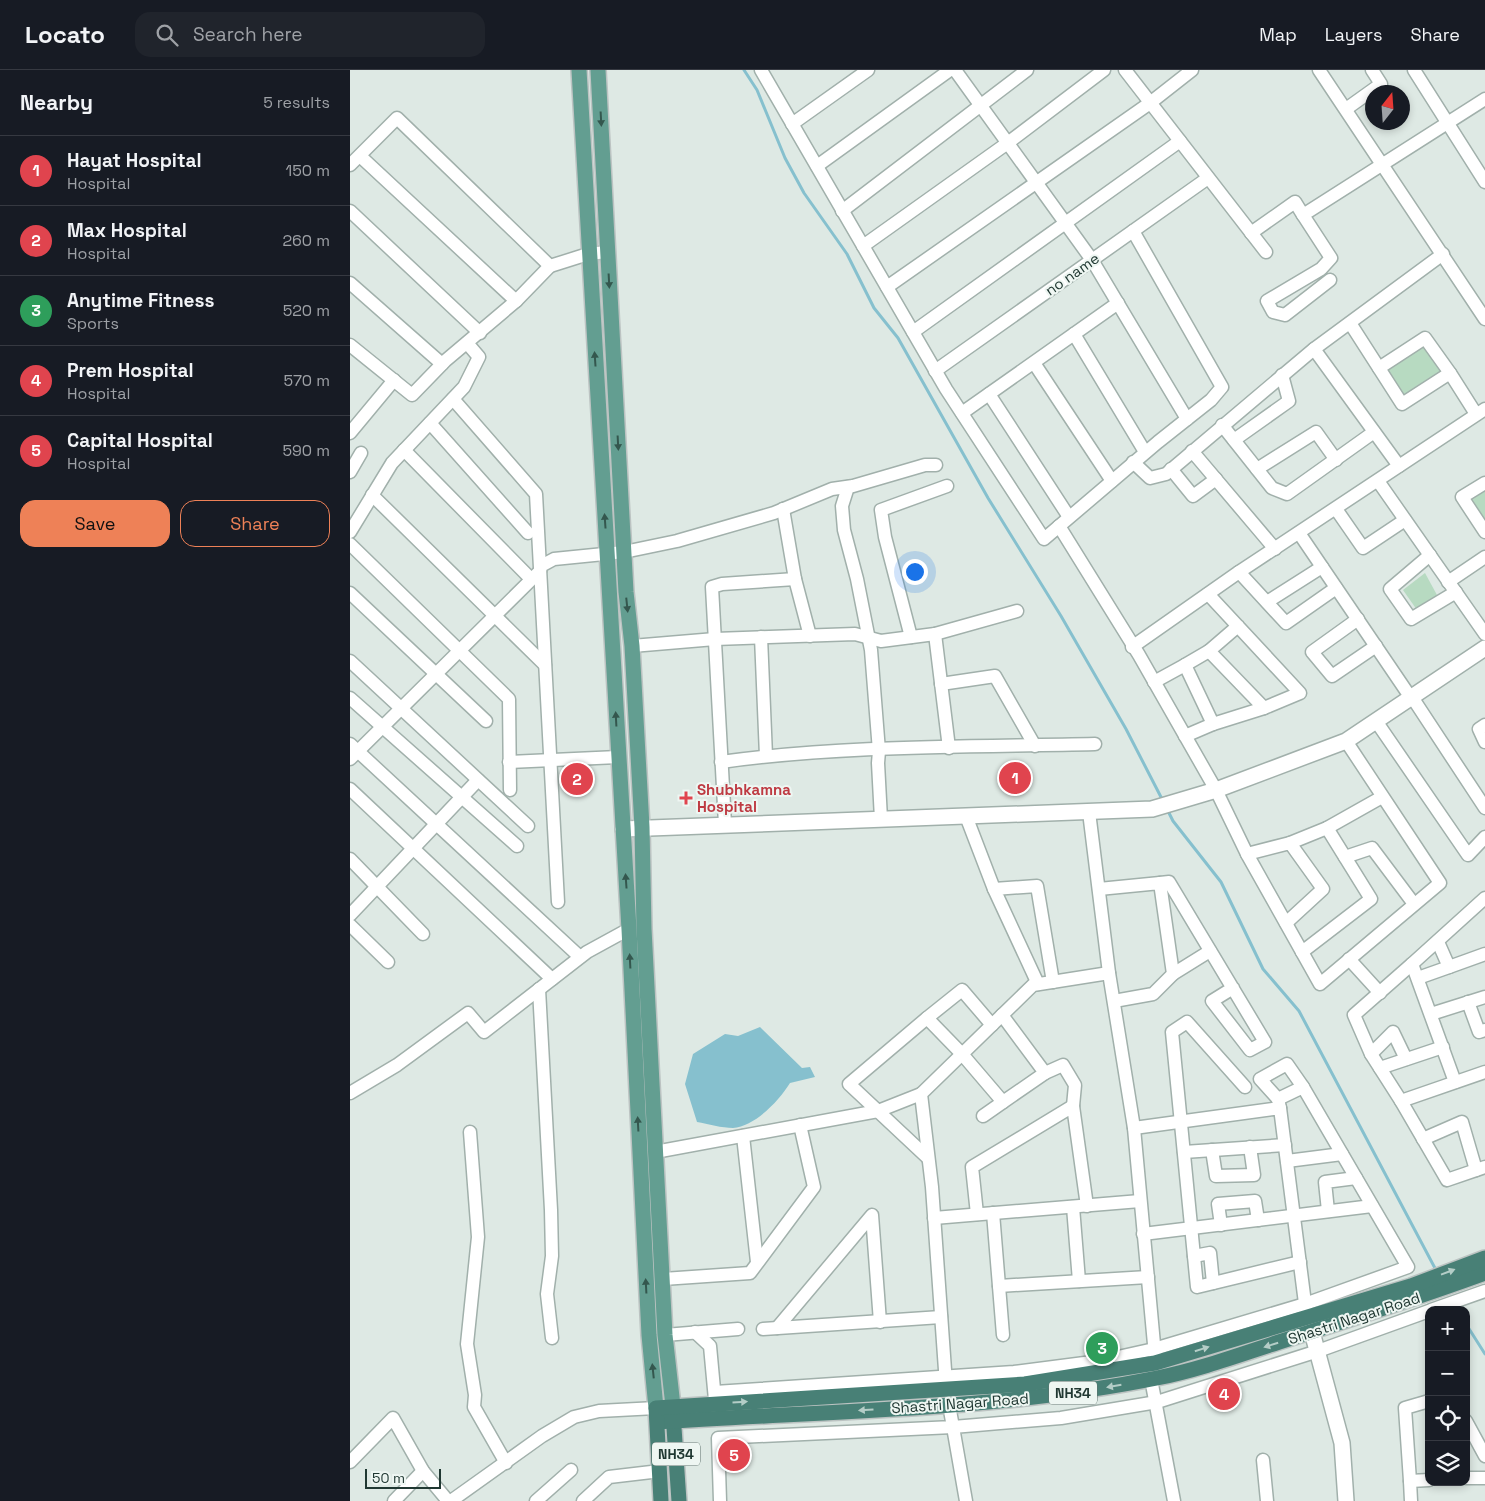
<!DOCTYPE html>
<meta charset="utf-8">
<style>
body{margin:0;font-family:"Space Grotesk",sans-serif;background:#20242c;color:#f1f3f6}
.controls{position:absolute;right:15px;bottom:15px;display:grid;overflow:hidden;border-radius:10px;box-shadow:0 2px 8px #0003}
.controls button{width:45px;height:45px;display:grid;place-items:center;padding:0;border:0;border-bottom:1px solid #363941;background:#171b24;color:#f1f3f6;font:25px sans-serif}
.compass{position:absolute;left:1015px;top:15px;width:45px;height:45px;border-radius:50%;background:#171b24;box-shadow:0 2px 8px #0003;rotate:17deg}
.scale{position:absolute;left:15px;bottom:12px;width:76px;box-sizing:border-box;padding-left:5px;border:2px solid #203832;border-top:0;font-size:14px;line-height:18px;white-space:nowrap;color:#203832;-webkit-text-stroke:4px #eef6f2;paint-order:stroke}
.you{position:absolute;left:564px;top:501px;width:18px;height:18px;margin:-12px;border:4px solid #fff;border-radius:50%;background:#1a73e8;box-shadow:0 0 0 8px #1a73e833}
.badge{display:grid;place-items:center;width:32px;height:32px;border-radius:50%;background:#ee8157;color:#fff;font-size:16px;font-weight:700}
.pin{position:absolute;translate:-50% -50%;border:2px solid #fff;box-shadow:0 1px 5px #0006}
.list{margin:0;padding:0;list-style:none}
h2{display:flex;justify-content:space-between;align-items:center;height:65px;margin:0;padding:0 20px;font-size:21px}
h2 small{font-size:16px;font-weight:400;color:#9ea1a6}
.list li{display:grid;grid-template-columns:32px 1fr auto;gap:15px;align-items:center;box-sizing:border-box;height:70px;padding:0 20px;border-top:1px solid #363941}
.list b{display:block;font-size:19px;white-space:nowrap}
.list p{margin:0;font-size:16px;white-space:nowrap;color:#9ea1a6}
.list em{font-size:16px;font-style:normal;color:#9ea1a6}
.actions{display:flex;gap:10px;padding:15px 20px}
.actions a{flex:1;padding:11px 0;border:1px solid #ee8157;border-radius:15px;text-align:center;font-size:18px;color:#ee8157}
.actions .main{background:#ee8157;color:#111}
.icon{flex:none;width:28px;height:28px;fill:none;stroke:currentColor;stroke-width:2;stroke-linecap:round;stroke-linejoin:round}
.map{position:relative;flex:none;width:1135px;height:1431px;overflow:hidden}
header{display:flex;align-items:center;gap:30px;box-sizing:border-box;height:70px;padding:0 25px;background:#171b24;border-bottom:1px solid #363941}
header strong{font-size:24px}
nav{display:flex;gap:28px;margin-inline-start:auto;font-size:18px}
.search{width:350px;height:45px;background:#20242c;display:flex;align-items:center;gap:12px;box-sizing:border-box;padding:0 18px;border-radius:15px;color:#9ea1a6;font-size:19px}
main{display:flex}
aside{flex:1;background:#171b24}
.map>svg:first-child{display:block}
.green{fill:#b7dac1}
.water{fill:#86c0ce}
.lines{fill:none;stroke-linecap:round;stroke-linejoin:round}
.stream{stroke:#86c0ce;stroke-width:3}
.minor-casing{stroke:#a1b0ab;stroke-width:15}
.tertiary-casing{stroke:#a1b0ab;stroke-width:18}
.primary-casing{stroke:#bcc3c2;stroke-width:18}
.trunk-casing{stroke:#bcc3c2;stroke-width:18}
.minor{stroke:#fff;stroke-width:12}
.tertiary{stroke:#fff;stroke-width:15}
.primary{stroke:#639e91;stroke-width:15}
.trunk{stroke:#488076;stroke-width:15}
.oneway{fill:#34574e}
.oneway2{fill:#b4cdc7}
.health-dot{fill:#e0444e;stroke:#eef6f2;stroke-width:2}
.labels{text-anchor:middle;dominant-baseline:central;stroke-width:4;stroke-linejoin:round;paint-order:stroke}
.shield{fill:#eef6f2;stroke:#5e716c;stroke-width:1}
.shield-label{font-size:14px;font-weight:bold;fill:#203832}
.street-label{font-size:15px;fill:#203832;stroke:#eef6f2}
.health-label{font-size:15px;font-weight:bold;fill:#be3a42;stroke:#eef6f2;text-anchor:start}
</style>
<header>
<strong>Locato</strong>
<div class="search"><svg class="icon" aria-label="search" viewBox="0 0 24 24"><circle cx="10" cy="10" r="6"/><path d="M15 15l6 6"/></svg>Search here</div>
<nav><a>Map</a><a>Layers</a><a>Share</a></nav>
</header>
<main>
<aside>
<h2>Nearby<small>5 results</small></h2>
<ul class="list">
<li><span class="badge" style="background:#e0444e">1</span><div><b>Hayat Hospital</b><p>Hospital</p></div><em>150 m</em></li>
<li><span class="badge" style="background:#e0444e">2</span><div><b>Max Hospital</b><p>Hospital</p></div><em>260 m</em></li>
<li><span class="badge" style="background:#2e9e5b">3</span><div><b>Anytime Fitness</b><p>Sports</p></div><em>520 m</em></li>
<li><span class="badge" style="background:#e0444e">4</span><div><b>Prem Hospital</b><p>Hospital</p></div><em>570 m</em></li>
<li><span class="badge" style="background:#e0444e">5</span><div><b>Capital Hospital</b><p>Hospital</p></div><em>590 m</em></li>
</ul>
<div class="actions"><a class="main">Save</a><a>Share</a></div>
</aside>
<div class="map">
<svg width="1135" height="1431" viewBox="0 0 1135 1431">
<rect width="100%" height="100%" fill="#dee9e4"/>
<!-- green -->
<g class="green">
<path d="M1074 274 1092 301 1053 328 1035 298Z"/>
<path d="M1135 419V451L1121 429Z"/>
<path d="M1075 503 1087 525 1067 540 1053 520Z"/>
</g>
<!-- water -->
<path class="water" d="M410 957 452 998 460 997 465 1007 440 1013C429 1031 405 1056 383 1058 372 1058 358 1054 347 1052L335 1014 343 984 375 964 388 966Z"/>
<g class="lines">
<!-- stream -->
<g class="stream">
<path d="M394 0 407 20 435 88 454 123 497 184 524 238 548 268 638 428 711 546 776 659 813 731"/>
<path d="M817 739 823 751 871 812 913 899 949 941 1087 1202"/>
<path d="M1116 1254 1135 1284"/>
</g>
<!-- minor casing -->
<g class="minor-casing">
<g id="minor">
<path d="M411 0 596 319 694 469 808 372 861 330 872 317 783 161"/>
<path d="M605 0 742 190 837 349"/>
<path d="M775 0 916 182"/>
<path d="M969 0 1135 249"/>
<path d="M1064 0 1135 112"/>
<path d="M996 39 1031 14 1022 0"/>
<path d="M442 54 518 0"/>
<path d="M10 86 166 231 200 196"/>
<path d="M0 95 47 48 200 196 238 184 257 182"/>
<path d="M467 96 600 0"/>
<path d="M0 141 130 263"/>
<path d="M492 141 677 0"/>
<path d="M901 163 945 132 953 145"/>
<path d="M513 176 659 72 754 0"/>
<path d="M980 210 935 245 923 242 917 231 971 199 981 188 953 145 1135 29"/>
<path d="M0 213 92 294"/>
<path d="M537 217 800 33 842 0"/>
<path d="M1000 253 1052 334 1100 303 1126 344"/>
<path d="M563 262 830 71"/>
<path d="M724 264 795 382"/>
<path d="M0 275 62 325 95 291 166 231"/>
<path d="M964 279 1049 396"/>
<path d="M684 293 762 411"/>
<path d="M1029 298 1075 268 1100 303"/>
<path d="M585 301 858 108"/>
<path d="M639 324 719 447"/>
<path d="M103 329 186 424 208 832"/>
<path d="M612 343 768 233"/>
<path d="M80 353 178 463"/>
<path d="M872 355 922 418 937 424 1024 362"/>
<path d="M0 363 44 310"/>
<path d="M884 370 939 331 932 305"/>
<path d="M54 380 181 509"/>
<path d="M842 381 925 479"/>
<path d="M783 392 800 408 816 404 964 279 1093 184"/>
<path d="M821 399 843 426 866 409"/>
<path d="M907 399 966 362 986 390"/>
<path d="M0 402 11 383"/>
<path d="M1028 411 1135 564"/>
<path d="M1135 413 1112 427 1135 462"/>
<path d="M498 417 492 436 494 460 507 509 521 580 529 681 528 693 531 749"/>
<path d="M22 425 195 595"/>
<path d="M433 439 445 509 460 566"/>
<path d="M986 439 1013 478 1055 450"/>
<path d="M709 456 789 585 866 720 897 784 970 914 1090 813 996 671"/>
<path d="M0 462 42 393 114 317 129 287 117 273"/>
<path d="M949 463 1061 628"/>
<path d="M0 474 159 629 160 720"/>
<path d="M1080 485 1040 519 1061 549 1106 522"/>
<path d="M889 502 936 553 986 518"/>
<path d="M1098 512 1135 487"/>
<path d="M0 523 136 651"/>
<path d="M858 524 950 623 914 638 859 581 888 556"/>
<path d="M917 532 972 497"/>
<path d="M1008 549 962 582 982 606 1026 576"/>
<path d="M585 564 599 678"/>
<path d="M411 567 416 686"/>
<path d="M561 567 535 467 531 440 597 416"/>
<path d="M282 576 365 569 505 564 531 571 585 564 667 541"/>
<path d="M782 577 889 502 1135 339"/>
<path d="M859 581 835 595 863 654 914 638"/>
<path d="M0 591 178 756"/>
<path d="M804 612 835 595"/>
<path d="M591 614 645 606 685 676"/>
<path d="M1062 627 1135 738"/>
<path d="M0 628 167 776"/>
<path d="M1026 651 1118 785 1135 767"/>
<path d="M1135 655 1129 659 1135 672"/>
<path d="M835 666 863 654"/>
<path d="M0 674 230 887"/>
<path d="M0 689 190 501 191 496 204 489 274 482 327 471 424 443 482 419 503 416 575 395H586"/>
<path d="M159 692 268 687"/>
<path d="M371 692C493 675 622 677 745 674"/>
<path d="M0 719 202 909"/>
<path d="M739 742 759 903 784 1058 805 1285"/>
<path d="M616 746 644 819"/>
<path d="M375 754 362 517 372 514 445 509"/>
<path d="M940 773 977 758 1032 727"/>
<path d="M897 784 940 773 973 819 936 853"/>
<path d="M995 787 1022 778 1064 834"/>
<path d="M0 789 73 864"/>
<path d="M810 813 819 812C851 866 883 919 915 972L900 980 862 931 883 918"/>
<path d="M749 819 810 813 823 904 803 924 764 931"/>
<path d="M0 845 128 710"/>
<path d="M0 855 38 892"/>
<path d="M1088 872 1099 897 1135 884"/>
<path d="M952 882 1021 829 977 758"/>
<path d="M999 889 1030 923"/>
<path d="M1062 894 1004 945 1021 984 1051 1031 1135 1002"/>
<path d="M823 904 860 881"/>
<path d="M1068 908 1099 897"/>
<path d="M688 914 644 819 687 816 703 912"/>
<path d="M189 919 201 1140 202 1186 197 1224 202 1268"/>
<path d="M1118 932 1129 962 1135 960"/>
<path d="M1081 944 1135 927"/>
<path d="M577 948 499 1014 578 1088"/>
<path d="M642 955 612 920 577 948 612 984 653 1032 695 1003 652 945"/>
<path d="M1021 984 1043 962 1056 989"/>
<path d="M1030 998 1093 977"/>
<path d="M695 1003 713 995 725 1015 723 1036"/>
<path d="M1105 1012 1062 894 1135 828"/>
<path d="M895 1017 837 952 822 962 847 1217 950 1192"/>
<path d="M0 1023 47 995 118 943 134 962 237 882 279 859"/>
<path d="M928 1029 910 1009 937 994 953 1017"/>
<path d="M1051 1031 1097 1110 1135 1097"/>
<path d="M633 1046 653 1032"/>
<path d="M784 1058 930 1038 956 1241"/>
<path d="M120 1062 128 1167 117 1274 125 1325 124 1337 156 1393"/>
<path d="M393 1066 407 1192"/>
<path d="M1073 1069 1112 1052 1126 1100"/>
<path d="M862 1080 866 1106 904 1105 900 1077"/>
<path d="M305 1082 528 1041 571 1024"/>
<path d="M834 1082 935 1075"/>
<path d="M937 1091 992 1084"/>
<path d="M723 1137 729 1211"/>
<path d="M978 1141 975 1112 1006 1108"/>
<path d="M643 1143 653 1265"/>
<path d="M627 1144 622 1097 723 1036 737 1136"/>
<path d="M584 1148 790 1131"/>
<path d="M871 1155 868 1134 905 1131 908 1150"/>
<path d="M793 1164 1022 1136"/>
<path d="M844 1186 860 1183 863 1213"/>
<path d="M313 1209 400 1203 464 1117 450 1055"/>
<path d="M649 1216 798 1207"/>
<path d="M1081 1240 1135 1221"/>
<path d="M427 1258 522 1145 530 1252"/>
<path d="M413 1259 591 1247"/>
<path d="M345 1262 360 1276 365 1330"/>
<path d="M315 1265 388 1259"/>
<path d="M801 1309 824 1431"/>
<path d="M596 1314 582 1117 571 1024 683 915 759 903"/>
<path d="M365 1322 664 1302 750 1291 804 1279 955 1234 1058 1197 953 1017 928 1029 930 1038"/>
<path d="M1116 1351 1135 1386"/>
<path d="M913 1390 917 1431"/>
<path d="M0 1392 43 1348 73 1401 98 1431"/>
<path d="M1116 1408H1135"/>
<path d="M1060 1411 1055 1338 1079 1331"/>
<path d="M44 1431 73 1401"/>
<path d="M101 1431 192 1366 224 1347 249 1341 306 1338"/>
<path d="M186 1431 221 1400"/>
<path d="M233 1431 259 1407 310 1401"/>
<path d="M370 1431 368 1368 603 1357 599 1335"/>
<path d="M616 1431 603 1357 711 1348 807 1332 968 1281 1079 1241"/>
<path d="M1061 1431 1060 1411 1079 1410"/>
</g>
</g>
<!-- tertiary casing -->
<g class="tertiary-casing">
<g id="tertiary">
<path d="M273 759 802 739 866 720 996 671 1135 578"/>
<path d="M962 1262 992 1373 996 1431"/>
</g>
</g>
<!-- primary casing -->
<g class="primary-casing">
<g id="primary">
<path d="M229 0 279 859 299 1265 306 1338"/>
<path d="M248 0 276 522 282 576 292 757 294 859 315 1265 323 1336"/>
</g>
</g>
<!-- trunk casing -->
<g class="trunk-casing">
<g id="trunk">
<path d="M323 1343 329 1431"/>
<path d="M308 1352C474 1341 643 1341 807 1308 848 1300 889 1285 929 1272 998 1250 1067 1228 1135 1203"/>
<path d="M311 1431 306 1338 675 1314 805 1293 1061 1216 1135 1188"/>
</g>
</g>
<!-- minor -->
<use href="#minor" class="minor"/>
<!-- tertiary -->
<use href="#tertiary" class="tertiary"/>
<!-- primary -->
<use href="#primary" class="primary"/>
<!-- trunk -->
<use href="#trunk" class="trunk"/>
</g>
<!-- one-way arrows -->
<defs><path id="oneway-solid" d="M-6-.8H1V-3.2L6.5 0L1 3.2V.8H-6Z" transform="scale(1.25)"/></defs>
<g class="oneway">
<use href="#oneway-solid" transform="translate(251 49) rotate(87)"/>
<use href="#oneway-solid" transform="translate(259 211) rotate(87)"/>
<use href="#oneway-solid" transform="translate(245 289) rotate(-94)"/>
<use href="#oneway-solid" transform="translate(268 373) rotate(87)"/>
<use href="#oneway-solid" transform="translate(255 451) rotate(-94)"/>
<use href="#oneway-solid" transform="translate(277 535) rotate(84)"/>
<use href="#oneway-solid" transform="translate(266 649) rotate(-93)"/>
<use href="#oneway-solid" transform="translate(276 811) rotate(-94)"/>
<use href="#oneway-solid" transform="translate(280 891) rotate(-93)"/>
<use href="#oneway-solid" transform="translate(288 1054) rotate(-93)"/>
<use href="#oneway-solid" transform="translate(296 1216) rotate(-93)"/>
<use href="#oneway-solid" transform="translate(303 1301) rotate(-96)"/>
</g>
<g class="oneway2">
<use href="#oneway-solid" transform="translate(1098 1202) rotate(-21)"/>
<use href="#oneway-solid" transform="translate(921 1275) rotate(163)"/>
<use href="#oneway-solid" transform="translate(852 1279) rotate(-17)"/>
<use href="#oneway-solid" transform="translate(764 1316) rotate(170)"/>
<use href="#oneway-solid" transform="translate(390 1332) rotate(-3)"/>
<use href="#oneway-solid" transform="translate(516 1340) rotate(176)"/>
</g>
<!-- markers -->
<path class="health-dot" d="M333.5 720.5h5v5h5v5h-5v5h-5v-5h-5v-5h5z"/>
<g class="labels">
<!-- shield labels -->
<g class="shield">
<rect x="699" y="1311.5" width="48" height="23" rx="4"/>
<rect x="302" y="1372.5" width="48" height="23" rx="4"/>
</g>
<g class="shield-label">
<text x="723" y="1323">NH34</text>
<text x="326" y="1384">NH34</text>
</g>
<!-- street labels -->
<g class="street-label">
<text transform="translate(722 204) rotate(-35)">no name</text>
<text transform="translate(1004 1248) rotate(-18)">Shastri Nagar Road</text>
<text transform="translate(610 1333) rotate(-4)">Shastri Nagar Road</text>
</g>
<!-- health labels -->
<g class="health-label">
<text x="347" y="719">Shubhkamna<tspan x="347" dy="17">Hospital</tspan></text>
</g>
</g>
</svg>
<div class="controls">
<button>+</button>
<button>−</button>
<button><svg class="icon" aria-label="locate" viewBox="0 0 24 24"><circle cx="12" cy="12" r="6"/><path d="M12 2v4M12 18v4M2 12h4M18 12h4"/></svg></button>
<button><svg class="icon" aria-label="layers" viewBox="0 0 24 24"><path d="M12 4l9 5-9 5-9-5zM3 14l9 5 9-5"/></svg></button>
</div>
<svg class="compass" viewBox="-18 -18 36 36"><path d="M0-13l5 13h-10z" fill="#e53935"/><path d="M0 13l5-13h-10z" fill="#9ea1a6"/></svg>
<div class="scale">50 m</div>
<div class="you"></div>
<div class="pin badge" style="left:665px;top:708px;background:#e0444e">1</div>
<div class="pin badge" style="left:227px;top:709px;background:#e0444e">2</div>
<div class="pin badge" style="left:752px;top:1278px;background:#2e9e5b">3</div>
<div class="pin badge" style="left:874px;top:1324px;background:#e0444e">4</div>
<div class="pin badge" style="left:384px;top:1385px;background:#e0444e">5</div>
</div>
</main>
